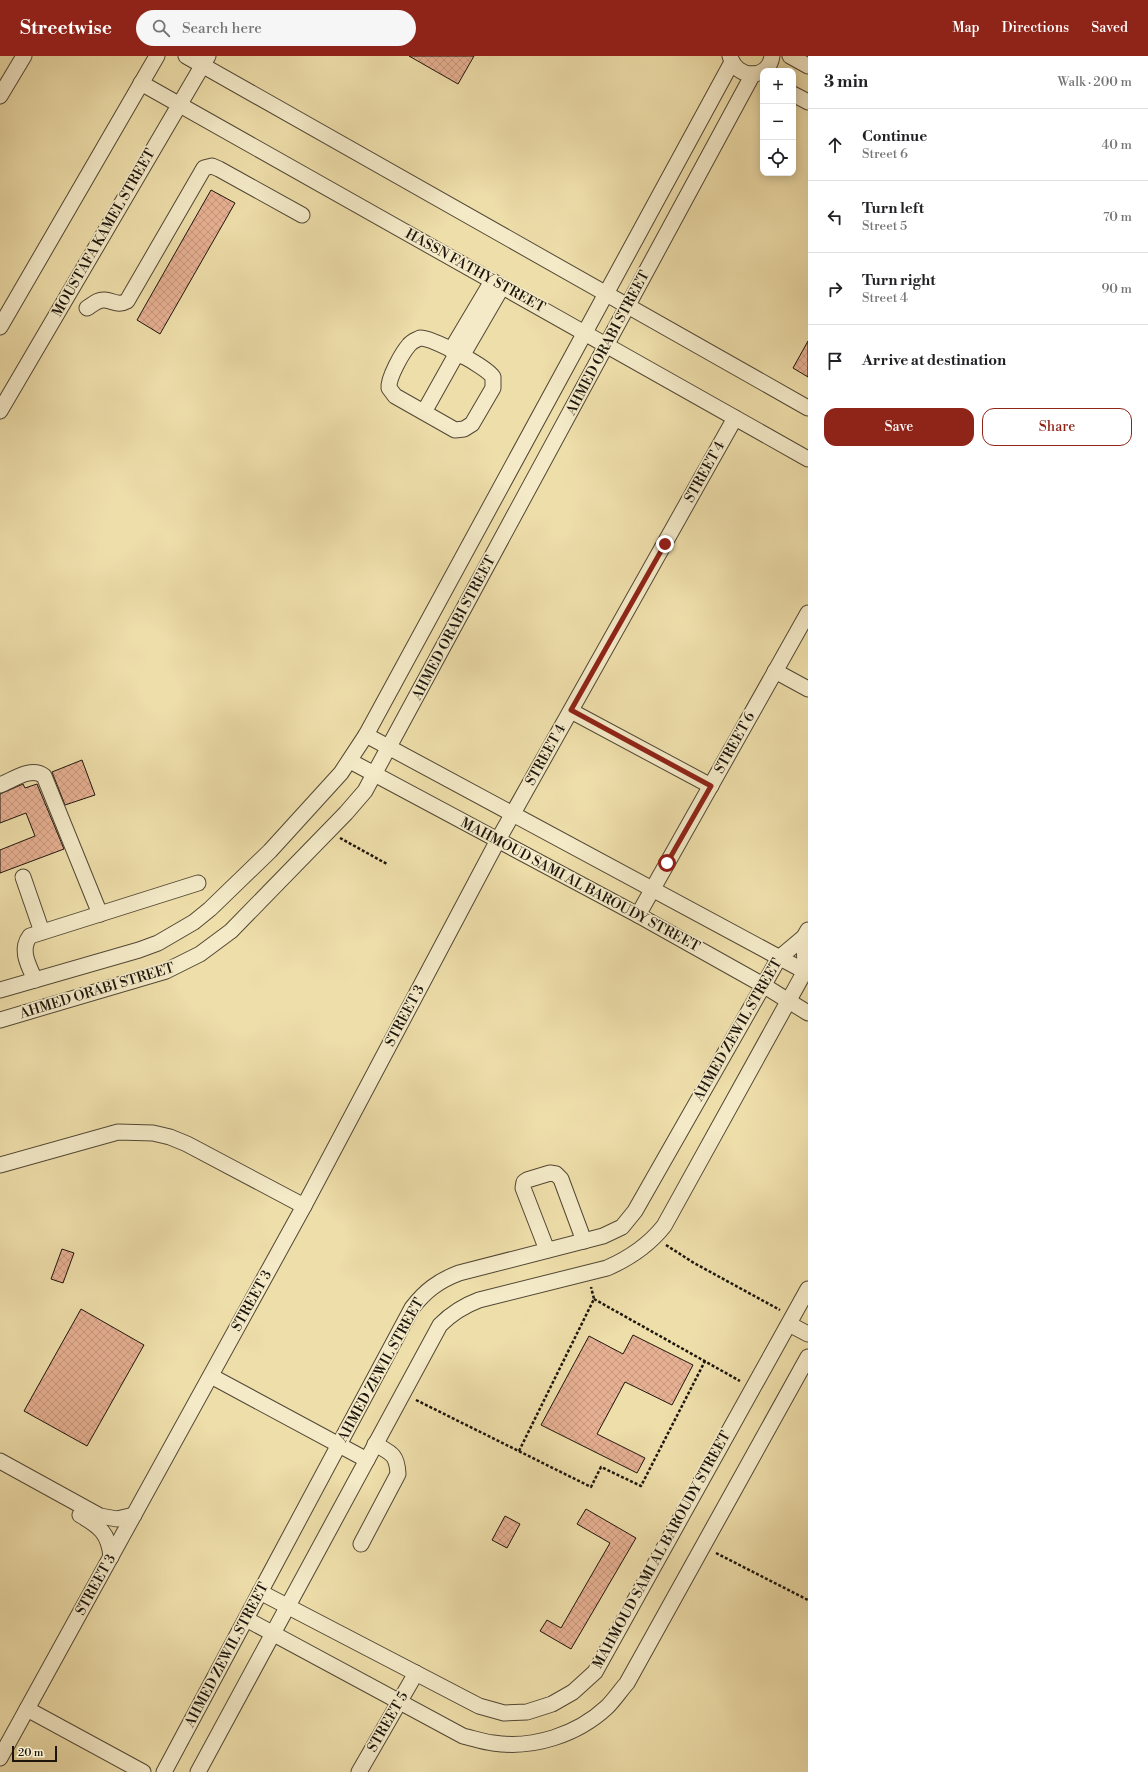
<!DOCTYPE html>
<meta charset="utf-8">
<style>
body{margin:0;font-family:"Libre Bodoni",serif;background:#f6f6f6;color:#202124}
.controls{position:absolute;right:12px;top:12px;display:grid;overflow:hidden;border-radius:8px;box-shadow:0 2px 10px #0003}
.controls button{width:36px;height:36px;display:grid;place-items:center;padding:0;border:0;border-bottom:1px solid #e0e0e0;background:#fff;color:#202124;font:20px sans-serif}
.scale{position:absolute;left:12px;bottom:10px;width:45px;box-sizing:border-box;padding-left:4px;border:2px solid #1d150c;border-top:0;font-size:11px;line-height:14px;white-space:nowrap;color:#1d150c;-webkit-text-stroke:3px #f4eac8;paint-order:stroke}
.stop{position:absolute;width:12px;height:12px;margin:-9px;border:3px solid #8f2418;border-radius:50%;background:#fff}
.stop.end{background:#8f2418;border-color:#fff;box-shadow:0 1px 4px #0008}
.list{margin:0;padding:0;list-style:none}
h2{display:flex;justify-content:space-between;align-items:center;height:52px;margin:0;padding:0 16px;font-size:17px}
h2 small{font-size:13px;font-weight:400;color:#757577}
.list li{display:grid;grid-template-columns:26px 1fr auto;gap:12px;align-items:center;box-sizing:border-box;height:72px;padding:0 16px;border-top:1px solid #e0e0e0}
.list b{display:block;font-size:15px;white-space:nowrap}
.list p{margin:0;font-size:13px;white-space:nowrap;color:#757577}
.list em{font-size:13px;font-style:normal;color:#757577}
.actions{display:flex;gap:8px;padding:12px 16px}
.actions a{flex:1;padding:9px 0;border:1px solid #8f2418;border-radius:12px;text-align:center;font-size:14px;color:#8f2418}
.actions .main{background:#8f2418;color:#fff}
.icon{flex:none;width:22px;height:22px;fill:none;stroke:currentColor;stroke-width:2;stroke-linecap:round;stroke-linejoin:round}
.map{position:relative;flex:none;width:808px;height:1716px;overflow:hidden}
header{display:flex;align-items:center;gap:24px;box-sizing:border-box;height:56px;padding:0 20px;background:#8f2418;color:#fff}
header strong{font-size:19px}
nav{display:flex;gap:22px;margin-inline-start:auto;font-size:14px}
.search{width:280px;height:36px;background:#f6f6f6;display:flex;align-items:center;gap:10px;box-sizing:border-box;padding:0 14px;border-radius:22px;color:#757577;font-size:15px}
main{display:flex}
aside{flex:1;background:#fff}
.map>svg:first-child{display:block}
.building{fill:url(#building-cross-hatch);stroke:#1d150c}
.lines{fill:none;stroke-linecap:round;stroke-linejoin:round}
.minor-casing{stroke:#514734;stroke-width:17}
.path{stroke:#1d150c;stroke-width:2.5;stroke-dasharray:3 2;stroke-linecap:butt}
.minor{stroke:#f4eac8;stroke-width:15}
.route{stroke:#8f2418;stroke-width:5}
.labels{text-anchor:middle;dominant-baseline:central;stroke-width:3.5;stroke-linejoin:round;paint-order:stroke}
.street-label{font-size:14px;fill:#1d150c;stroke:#f4eac8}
</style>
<header>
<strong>Streetwise</strong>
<div class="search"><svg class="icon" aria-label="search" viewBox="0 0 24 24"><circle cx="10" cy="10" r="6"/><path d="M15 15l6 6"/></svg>Search here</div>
<nav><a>Map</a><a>Directions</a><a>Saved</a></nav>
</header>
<main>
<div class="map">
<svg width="808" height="1716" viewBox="0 0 808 1716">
<defs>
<pattern id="building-cross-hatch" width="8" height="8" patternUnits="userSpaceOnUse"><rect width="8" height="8" fill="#e6b092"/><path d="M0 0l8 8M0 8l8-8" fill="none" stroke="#c5967d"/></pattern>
</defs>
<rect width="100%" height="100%" fill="#eedeaa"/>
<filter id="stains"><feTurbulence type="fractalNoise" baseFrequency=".005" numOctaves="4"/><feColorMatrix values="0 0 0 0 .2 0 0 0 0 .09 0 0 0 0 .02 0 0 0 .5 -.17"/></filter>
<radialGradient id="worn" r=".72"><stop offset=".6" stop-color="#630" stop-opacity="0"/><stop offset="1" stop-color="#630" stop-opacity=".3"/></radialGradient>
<!-- building -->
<g class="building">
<path d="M409 0H474L458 28Z"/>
<path d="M211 134 235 147 160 278 137 264Z"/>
<path d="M808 285V321L793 312Z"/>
<path d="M82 704 95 739 65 749 52 716Z"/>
<path d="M23 728 25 732 37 728 64 793 0 817V794L35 780 26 757 0 767V738Z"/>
<path d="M62 1193 74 1197 63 1227 51 1223Z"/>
<path d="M81 1253 144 1289 87 1390 24 1355Z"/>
<path d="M633 1279 693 1309 672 1349 625 1326 597 1378 645 1402 637 1417 541 1369 589 1280 623 1298Z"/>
<path d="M586 1453 636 1482 571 1593 540 1575 547 1564 561 1572 610 1487 577 1468Z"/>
<path d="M505 1460 520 1468 507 1492 492 1484Z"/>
</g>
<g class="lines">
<!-- minor casing -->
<g class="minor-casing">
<g id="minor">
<path d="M186 0 808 352"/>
<path d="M730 0C736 24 769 24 772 0"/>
<path d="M790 0 808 10"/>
<path d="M141 27 808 403"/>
<path d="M793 38 808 46"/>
<path d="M0 40 24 0"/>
<path d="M87 252C92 249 98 243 105 244 114 245 118 250 127 245L204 112 212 110 219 113 302 159"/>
<path d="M0 271 157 0"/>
<path d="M420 282C433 282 487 311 493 321V332L472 368 464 373 455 374 395 340 389 332C388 322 402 297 409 289 412 285 416 284 420 282Z"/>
<path d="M451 294 492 225"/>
<path d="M462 300 502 231"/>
<path d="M0 355 208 0"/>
<path d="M424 356 457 297"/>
<path d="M775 615 808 633"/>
<path d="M571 655 711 730"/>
<path d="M366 679 808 917"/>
<path d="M350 705 638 859 763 929 808 957"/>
<path d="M0 729C13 724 31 710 44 720L100 858"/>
<path d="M23 821 42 876"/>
<path d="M638 859 808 557"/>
<path d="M35 924C29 910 19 894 30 880L198 827"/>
<path d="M0 934 139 894 158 887 194 866 210 853 270 795 341 717 366 679 732 6"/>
<path d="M0 964 166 915 200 898 231 875 346 757 365 735 753 18"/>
<path d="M0 1109 118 1076 153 1077 170 1081 187 1088 304 1150"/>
<path d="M547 1194 523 1132 524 1126 527 1124 550 1117 556 1118 561 1123 584 1185"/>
<path d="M789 1268 808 1278"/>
<path d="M211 1320 367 1404"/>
<path d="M0 1405 100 1460 117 1463 134 1459"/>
<path d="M80 1459C99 1470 109 1477 111 1501"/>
<path d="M361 1488 398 1418C397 1398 391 1397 375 1388"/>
<path d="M260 1536 479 1650 504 1657 527 1656 552 1648 573 1636 595 1616 808 1233"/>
<path d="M246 1563 463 1680C472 1682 483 1686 493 1687 533 1693 577 1679 607 1651 614 1644 620 1635 627 1627L808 1301"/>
<path d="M27 1653 143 1716"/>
<path d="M0 1702 304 1150 498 784 735 362"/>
<path d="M164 1716 412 1252C425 1235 438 1225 459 1217L603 1180 622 1171 635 1155 779 902 804 881 808 874"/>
<path d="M198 1716 440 1269C452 1257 463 1250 479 1244L607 1212C630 1202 648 1190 664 1170L805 915 804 881"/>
<path d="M359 1716 416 1617"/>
</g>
</g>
<!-- path -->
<g class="path">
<path d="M340 782 387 808"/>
<path d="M666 1189 694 1207 780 1254"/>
<path d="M594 1243 740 1325"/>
<path d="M416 1344 591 1431 601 1411 641 1430 705 1305"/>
<path d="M519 1395 594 1243 591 1231"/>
<path d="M716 1497 808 1544"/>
</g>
<!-- minor -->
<use href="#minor" class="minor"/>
</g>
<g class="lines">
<!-- route -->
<path class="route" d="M665 488 571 654 711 730 667 807"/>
</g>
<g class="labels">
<!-- street labels -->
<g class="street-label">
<text transform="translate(104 177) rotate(-60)">MOUSTAFA KAMEL STREET</text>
<text transform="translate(475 215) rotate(29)">HASSN FATHY STREET</text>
<text transform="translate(608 287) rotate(-62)">AHMED ORABI STREET</text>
<text transform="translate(705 416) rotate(-61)">STREET 4</text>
<text transform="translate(454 572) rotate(-62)">AHMED ORABI STREET</text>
<text transform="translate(735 687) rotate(-61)">STREET 6</text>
<text transform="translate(546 699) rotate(-61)">STREET 4</text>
<text transform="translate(580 829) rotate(28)">MAHMOUD SAMI AL BAROUDY STREET</text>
<text transform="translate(97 935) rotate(-17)">AHMED ORABI STREET</text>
<text transform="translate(405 960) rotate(-62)">STREET 3</text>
<text transform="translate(738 974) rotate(-60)">AHMED ZEWIL STREET</text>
<text transform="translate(252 1245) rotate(-61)">STREET 3</text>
<text transform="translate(381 1314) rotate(-61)">AHMED ZEWIL STREET</text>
<text transform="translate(662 1494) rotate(-61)">MAHMOUD SAMI AL BAROUDY STREET</text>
<text transform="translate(96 1529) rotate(-61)">STREET 3</text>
<text transform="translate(227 1599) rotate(-62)">AHMED ZEWIL STREET</text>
<text transform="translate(388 1666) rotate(-60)">STREET 5</text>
</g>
</g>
<rect width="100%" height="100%" filter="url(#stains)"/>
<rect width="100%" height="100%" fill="url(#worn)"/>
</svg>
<div class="controls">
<button>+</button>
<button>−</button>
<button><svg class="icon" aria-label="locate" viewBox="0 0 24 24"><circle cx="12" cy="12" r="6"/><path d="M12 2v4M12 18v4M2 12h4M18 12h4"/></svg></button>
</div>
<div class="scale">20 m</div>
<div class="stop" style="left:667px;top:807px"></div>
<div class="stop end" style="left:665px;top:488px"></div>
</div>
<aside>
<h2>3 min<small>Walk · 200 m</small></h2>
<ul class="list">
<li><svg class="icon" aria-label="ahead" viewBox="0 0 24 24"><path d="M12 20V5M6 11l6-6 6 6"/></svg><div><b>Continue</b><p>Street 6</p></div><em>40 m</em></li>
<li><svg class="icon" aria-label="left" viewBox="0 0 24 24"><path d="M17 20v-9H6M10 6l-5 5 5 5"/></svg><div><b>Turn left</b><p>Street 5</p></div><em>70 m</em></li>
<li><svg class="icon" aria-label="right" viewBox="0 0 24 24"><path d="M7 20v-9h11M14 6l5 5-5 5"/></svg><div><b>Turn right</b><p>Street 4</p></div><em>90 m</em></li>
<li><svg class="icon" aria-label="arrive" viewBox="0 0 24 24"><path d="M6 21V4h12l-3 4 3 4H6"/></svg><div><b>Arrive at destination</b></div></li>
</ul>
<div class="actions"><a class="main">Save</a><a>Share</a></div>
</aside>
</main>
